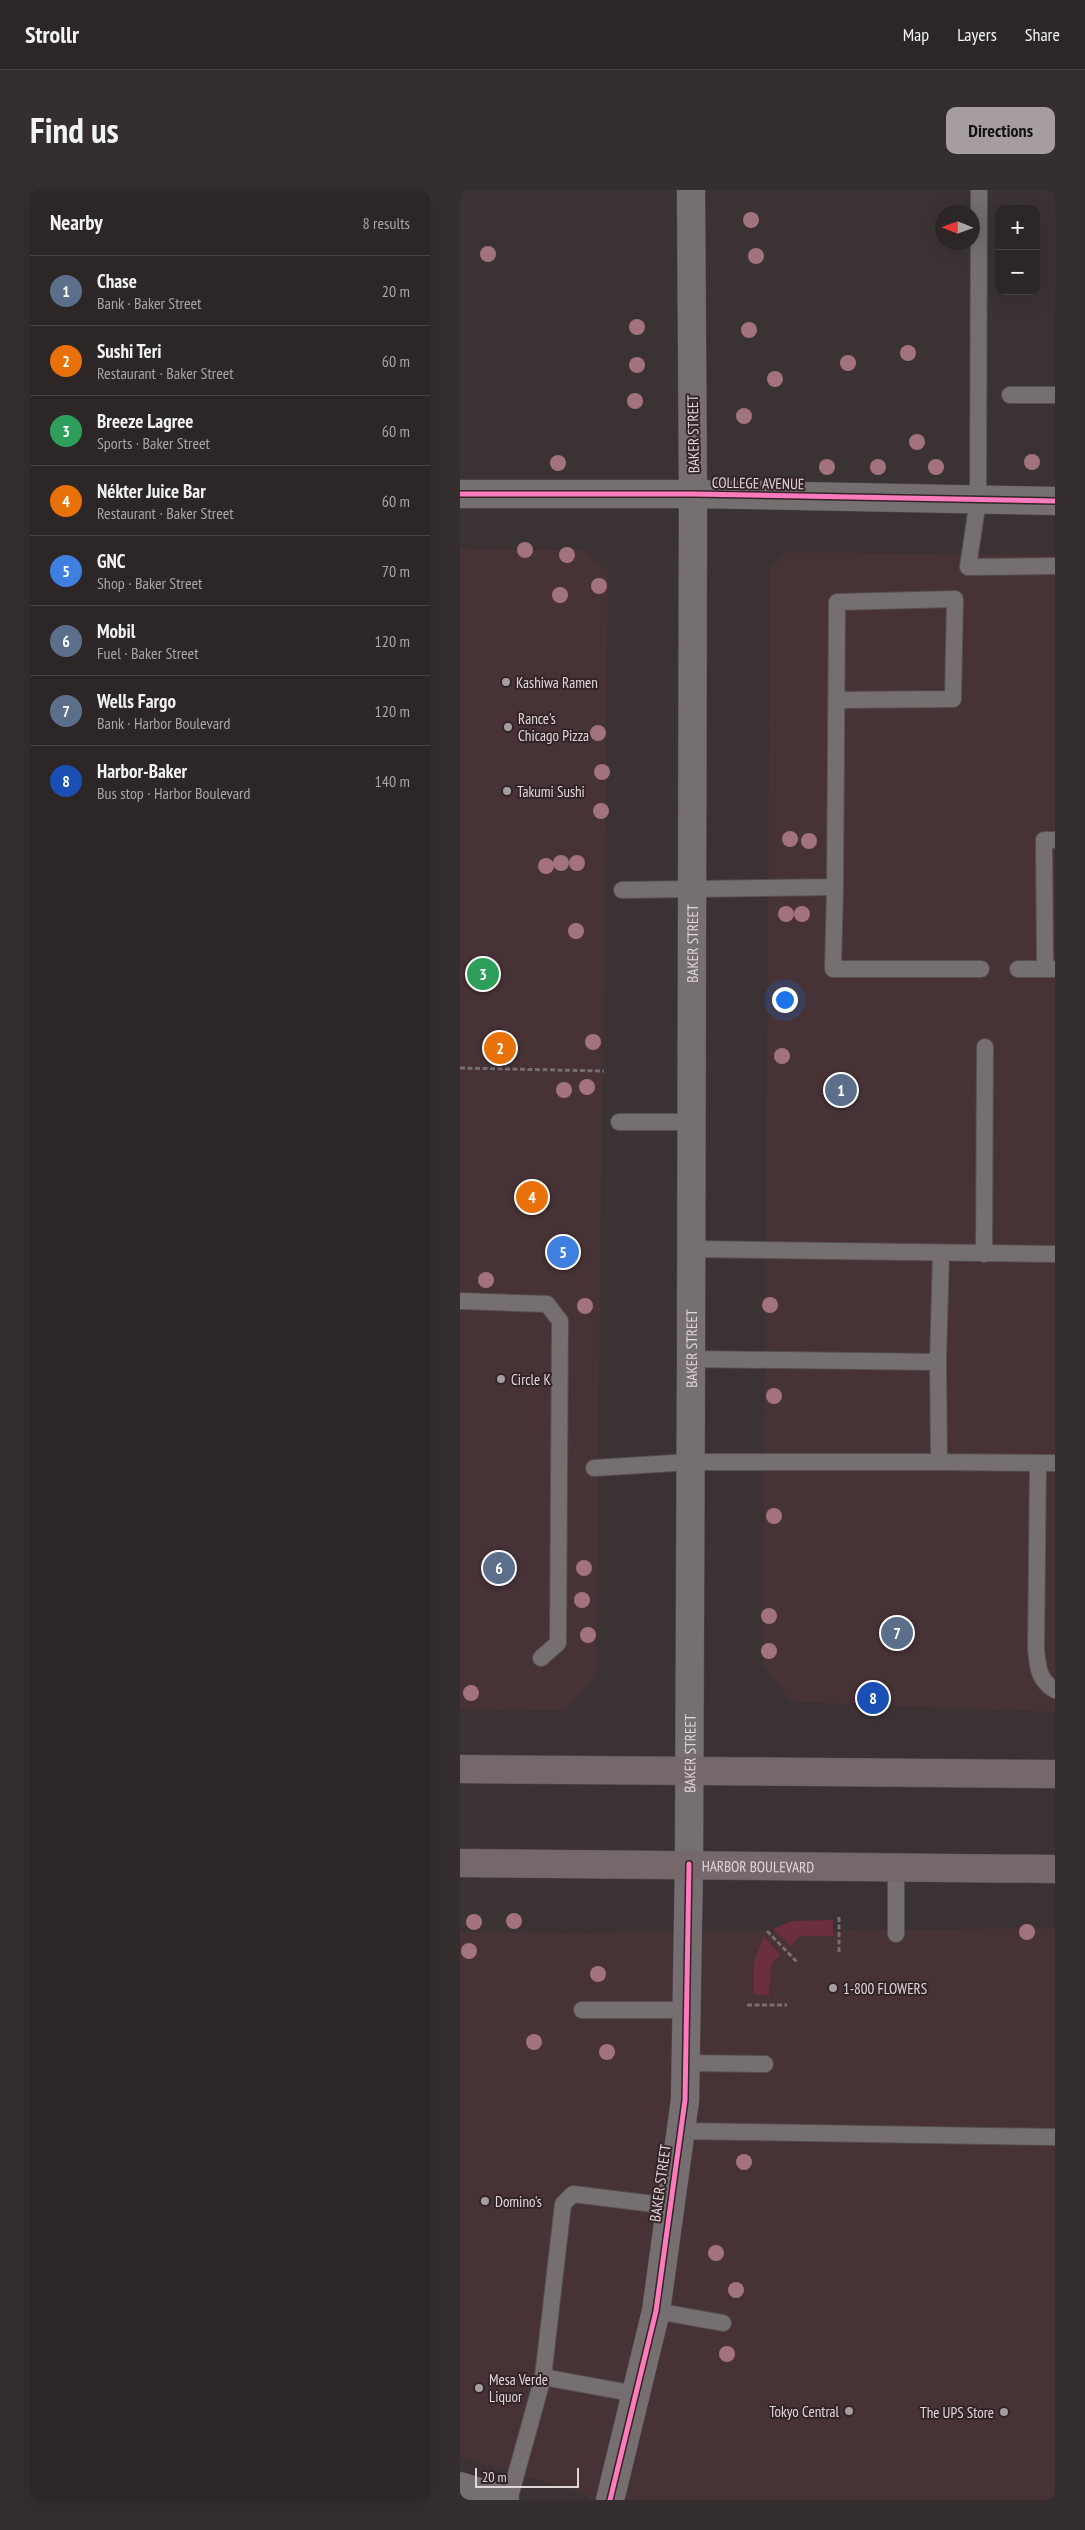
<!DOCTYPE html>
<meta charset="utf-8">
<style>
body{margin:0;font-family:"PT Sans Narrow",sans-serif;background:#342e2e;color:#f1f3f6}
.controls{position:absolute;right:15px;top:15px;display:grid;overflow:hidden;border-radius:10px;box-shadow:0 5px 20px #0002}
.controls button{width:45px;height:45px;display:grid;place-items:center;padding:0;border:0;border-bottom:1px solid #484343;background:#2c2626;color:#f1f3f6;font:25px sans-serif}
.compass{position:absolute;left:475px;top:15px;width:45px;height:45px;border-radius:50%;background:#2c2626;box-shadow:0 5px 20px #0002;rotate:271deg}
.scale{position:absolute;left:15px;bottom:12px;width:104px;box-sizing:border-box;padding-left:5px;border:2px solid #e0d6d8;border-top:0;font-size:14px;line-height:18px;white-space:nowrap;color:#e0d6d8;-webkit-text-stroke:4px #332427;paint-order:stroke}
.you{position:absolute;left:324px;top:809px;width:18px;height:18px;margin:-12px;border:4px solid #fff;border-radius:50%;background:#1a73e8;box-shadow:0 0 0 8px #1a73e833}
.badge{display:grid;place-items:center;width:32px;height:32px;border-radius:50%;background:#a69d9e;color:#fff;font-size:16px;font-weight:700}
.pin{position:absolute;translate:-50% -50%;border:2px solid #fff;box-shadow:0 1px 5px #0006}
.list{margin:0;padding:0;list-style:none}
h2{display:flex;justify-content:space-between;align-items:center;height:65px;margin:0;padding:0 20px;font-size:21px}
h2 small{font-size:16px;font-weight:400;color:#a6a5a7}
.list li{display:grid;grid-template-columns:32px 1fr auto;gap:15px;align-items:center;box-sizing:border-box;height:70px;padding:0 20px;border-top:1px solid #484343}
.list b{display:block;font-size:19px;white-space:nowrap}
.list p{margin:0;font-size:16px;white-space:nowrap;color:#a6a5a7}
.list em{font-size:16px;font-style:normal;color:#a6a5a7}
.map{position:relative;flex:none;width:595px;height:2310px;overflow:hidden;border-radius:10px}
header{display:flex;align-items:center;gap:30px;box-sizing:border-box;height:70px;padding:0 25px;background:#2c2626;border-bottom:1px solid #484343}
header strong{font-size:24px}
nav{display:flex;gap:28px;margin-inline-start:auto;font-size:18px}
.intro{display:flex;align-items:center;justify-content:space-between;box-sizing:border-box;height:120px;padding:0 30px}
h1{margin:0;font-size:35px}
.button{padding:12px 22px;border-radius:10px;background:#a69d9e;color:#111;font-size:18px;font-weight:700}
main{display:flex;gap:30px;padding:0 30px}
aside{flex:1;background:#2c2626;border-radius:10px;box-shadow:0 5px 20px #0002}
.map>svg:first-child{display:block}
.built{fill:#473236}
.grass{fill:#6b2f3f}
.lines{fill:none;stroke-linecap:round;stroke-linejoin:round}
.lane-casing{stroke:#564f51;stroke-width:18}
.street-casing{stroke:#564f51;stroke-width:29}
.secondary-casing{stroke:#564f51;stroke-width:29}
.primary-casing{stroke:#564f51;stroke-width:29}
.path{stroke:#756f70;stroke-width:3;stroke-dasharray:5 2.5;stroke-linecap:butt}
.lane{stroke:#766f71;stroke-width:16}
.street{stroke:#766f71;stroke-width:28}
.secondary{stroke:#766f71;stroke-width:28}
.primary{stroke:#74686a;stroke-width:28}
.cycleway-casing{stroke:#332427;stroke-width:8}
.cycleway{stroke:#fd7abc;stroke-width:5}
.tree{fill:#a2737d}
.poi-dot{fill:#a69d9e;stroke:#332427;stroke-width:2}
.labels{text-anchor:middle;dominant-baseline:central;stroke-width:4;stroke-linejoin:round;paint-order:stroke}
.street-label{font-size:15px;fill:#e0d6d8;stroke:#332427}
.poi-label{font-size:15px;fill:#e0d6d8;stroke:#332427;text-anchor:start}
</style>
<header>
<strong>Strollr</strong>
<nav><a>Map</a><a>Layers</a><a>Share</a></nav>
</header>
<div class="intro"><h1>Find us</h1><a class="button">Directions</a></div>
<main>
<aside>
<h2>Nearby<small>8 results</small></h2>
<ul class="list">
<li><span class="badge" style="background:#5c6f8a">1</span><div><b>Chase</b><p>Bank · Baker Street</p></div><em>20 m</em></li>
<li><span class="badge" style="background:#e8710a">2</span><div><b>Sushi Teri</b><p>Restaurant · Baker Street</p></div><em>60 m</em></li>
<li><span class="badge" style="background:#2e9e5b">3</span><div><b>Breeze Lagree</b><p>Sports · Baker Street</p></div><em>60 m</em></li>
<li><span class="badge" style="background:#e8710a">4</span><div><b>Nékter Juice Bar</b><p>Restaurant · Baker Street</p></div><em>60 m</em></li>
<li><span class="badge" style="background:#3f7fe0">5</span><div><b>GNC</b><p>Shop · Baker Street</p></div><em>70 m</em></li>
<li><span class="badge" style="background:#5c6f8a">6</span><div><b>Mobil</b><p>Fuel · Baker Street</p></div><em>120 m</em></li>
<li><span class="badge" style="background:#5c6f8a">7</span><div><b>Wells Fargo</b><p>Bank · Harbor Boulevard</p></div><em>120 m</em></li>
<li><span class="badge" style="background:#1a4fb4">8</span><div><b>Harbor-Baker</b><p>Bus stop · Harbor Boulevard</p></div><em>140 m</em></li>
</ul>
</aside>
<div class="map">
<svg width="595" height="2310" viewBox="0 0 595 2310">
<rect width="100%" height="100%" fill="#3a3233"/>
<!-- built -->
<g class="built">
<path d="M0 359 124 360 148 381 136 1486 104 1521 0 1519Z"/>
<path d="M326 362 595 365V1522L331 1512 303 1475 310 378Z"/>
<path d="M595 1738V2310H130L126 2304 0 2267V1742L117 1743Z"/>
</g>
<!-- grass -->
<g class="grass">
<path d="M373 1730V1746H340L331 1756 313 1739 331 1731Z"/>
<path d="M304 1746 320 1765 311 1774 309 1805 294 1804V1773Z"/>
</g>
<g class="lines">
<!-- lane casing -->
<g class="lane-casing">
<g id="lane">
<path d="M519 0 518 310 508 377 595 376"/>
<path d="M550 205H595"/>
<path d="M595 650H584L585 779H595"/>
<path d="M375 697 373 779H521"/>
<path d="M162 700 375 697 377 412 495 409 493 509 376 510"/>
<path d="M558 779H585"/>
<path d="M159 932H232"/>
<path d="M232 1059 595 1064"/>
<path d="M524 1064 525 857"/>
<path d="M0 1111 87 1114 100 1131 98 1453 81 1468"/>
<path d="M231 1169 478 1172 479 1272 595 1273"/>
<path d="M478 1172 481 1063"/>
<path d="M578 1273 576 1459C578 1477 578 1490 595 1500"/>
<path d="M134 1278 230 1272H479"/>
<path d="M436 1744V1678"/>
<path d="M122 1820H226"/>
<path d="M225 1873 305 1874"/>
<path d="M220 1941 595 1947"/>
<path d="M196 2121 263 2133"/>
<path d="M176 2204 83 2187 103 2014 113 2004 210 2016"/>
<path d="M49 2310 83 2187"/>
</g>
</g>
<!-- street casing -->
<g class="street-casing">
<path id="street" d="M0 2296 45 2310"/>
</g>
<!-- secondary casing -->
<g class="secondary-casing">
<g id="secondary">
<path d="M0 304H233L595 311"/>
<path id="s1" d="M150 2310 196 2121 225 1910 229 1674 231 1169 233 304 231 0"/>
</g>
</g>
<!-- primary casing -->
<g class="primary-casing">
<g id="primary">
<path d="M0 1579 595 1584"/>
<path id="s2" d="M0 1673 595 1679"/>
</g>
</g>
<!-- path -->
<g class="path">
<path d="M0 878 144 881"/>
<path d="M307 1741 337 1772"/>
<path d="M379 1762V1726"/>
<path d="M287 1815H327"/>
</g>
<!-- lane -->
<use href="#lane" class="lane"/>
<!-- street -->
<use href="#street" class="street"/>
<!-- secondary -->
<use href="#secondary" class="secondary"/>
<!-- primary -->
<use href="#primary" class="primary"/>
<!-- cycleway casing -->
<g class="cycleway-casing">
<g id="cycleway">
<path d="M0 304H233L595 311"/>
<path d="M150 2310 196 2121 225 1910 229 1674"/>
</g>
</g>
<!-- cycleway -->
<use href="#cycleway" class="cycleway"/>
</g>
<!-- trees -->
<g class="tree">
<circle cx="291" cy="30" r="8"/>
<circle cx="28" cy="64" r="8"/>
<circle cx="296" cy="66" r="8"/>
<circle cx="177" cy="137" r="8"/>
<circle cx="289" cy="140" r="8"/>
<circle cx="448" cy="163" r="8"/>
<circle cx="388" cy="173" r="8"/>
<circle cx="177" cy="175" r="8"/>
<circle cx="315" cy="189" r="8"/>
<circle cx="175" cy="211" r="8"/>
<circle cx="284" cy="226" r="8"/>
<circle cx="457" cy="252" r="8"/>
<circle cx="572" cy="272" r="8"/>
<circle cx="98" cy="273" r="8"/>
<circle cx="367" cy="277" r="8"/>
<circle cx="418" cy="277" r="8"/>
<circle cx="476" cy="277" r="8"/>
<circle cx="65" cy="360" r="8"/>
<circle cx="107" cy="365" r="8"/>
<circle cx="139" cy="396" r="8"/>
<circle cx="100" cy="405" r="8"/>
<circle cx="138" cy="543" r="8"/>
<circle cx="142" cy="582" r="8"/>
<circle cx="141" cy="621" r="8"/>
<circle cx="330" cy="649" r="8"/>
<circle cx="349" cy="651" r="8"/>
<circle cx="101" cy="673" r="8"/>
<circle cx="117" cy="673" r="8"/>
<circle cx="86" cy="676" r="8"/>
<circle cx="326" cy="724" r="8"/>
<circle cx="342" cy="724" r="8"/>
<circle cx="116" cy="741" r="8"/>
<circle cx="133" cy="852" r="8"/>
<circle cx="322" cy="866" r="8"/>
<circle cx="127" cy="897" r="8"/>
<circle cx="104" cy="900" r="8"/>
<circle cx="26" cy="1090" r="8"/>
<circle cx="310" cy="1115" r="8"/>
<circle cx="125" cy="1116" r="8"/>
<circle cx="314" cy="1206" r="8"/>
<circle cx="314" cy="1326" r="8"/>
<circle cx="124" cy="1378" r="8"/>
<circle cx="122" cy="1410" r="8"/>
<circle cx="309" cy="1426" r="8"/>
<circle cx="128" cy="1445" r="8"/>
<circle cx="309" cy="1461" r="8"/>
<circle cx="11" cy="1503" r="8"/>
<circle cx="54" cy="1731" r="8"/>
<circle cx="14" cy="1732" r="8"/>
<circle cx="567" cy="1742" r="8"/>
<circle cx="9" cy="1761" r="8"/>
<circle cx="138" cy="1784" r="8"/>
<circle cx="74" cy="1852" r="8"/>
<circle cx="147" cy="1862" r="8"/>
<circle cx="284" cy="1972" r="8"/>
<circle cx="256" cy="2063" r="8"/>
<circle cx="276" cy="2100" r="8"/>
<circle cx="267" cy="2164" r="8"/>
</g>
<!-- markers -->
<g class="poi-dot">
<circle cx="46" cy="492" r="5"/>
<circle cx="48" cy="537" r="5"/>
<circle cx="47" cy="601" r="5"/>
<circle cx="41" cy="1189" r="5"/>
<circle cx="373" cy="1798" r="5"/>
<circle cx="25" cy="2011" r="5"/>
<circle cx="19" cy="2198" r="5"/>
<circle cx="389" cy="2221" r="5"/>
<circle cx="544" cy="2222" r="5"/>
</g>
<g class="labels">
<!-- street labels -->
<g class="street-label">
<text transform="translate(233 244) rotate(-91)">BAKER STREET</text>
<text transform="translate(298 293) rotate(1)">COLLEGE AVENUE</text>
<text stroke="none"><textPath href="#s1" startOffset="1564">BAKER STREET</textPath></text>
<text stroke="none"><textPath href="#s1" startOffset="1159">BAKER STREET</textPath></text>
<text stroke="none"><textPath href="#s1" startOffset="754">BAKER STREET</textPath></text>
<text stroke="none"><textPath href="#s2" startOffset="298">HARBOR BOULEVARD</textPath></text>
<text transform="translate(200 1993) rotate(-82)">BAKER STREET</text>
</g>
<!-- poi labels -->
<g class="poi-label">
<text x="56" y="492">Kashiwa Ramen</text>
<text x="58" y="528">Rance's<tspan x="58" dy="17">Chicago Pizza</tspan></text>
<text x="57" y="601">Takumi Sushi</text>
<text x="51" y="1189">Circle K</text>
<text x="383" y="1798">1-800 FLOWERS</text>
<text x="35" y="2011">Domino's</text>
<text x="29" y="2189">Mesa Verde<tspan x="29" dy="17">Liquor</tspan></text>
<text x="379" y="2221" text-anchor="end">Tokyo Central</text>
<text x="534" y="2222" text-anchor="end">The UPS Store</text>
</g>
</g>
</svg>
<div class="controls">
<button>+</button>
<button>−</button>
</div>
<svg class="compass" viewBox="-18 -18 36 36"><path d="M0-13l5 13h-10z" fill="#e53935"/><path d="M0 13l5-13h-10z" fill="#a6a5a7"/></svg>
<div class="scale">20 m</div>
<div class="you"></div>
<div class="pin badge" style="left:381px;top:900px;background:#5c6f8a">1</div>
<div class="pin badge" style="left:40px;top:858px;background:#e8710a">2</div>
<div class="pin badge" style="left:23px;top:784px;background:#2e9e5b">3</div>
<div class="pin badge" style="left:72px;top:1007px;background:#e8710a">4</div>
<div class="pin badge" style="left:103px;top:1062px;background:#3f7fe0">5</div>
<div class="pin badge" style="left:39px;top:1378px;background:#5c6f8a">6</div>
<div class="pin badge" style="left:437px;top:1443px;background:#5c6f8a">7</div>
<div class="pin badge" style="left:413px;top:1508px;background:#1a4fb4">8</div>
</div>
</main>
